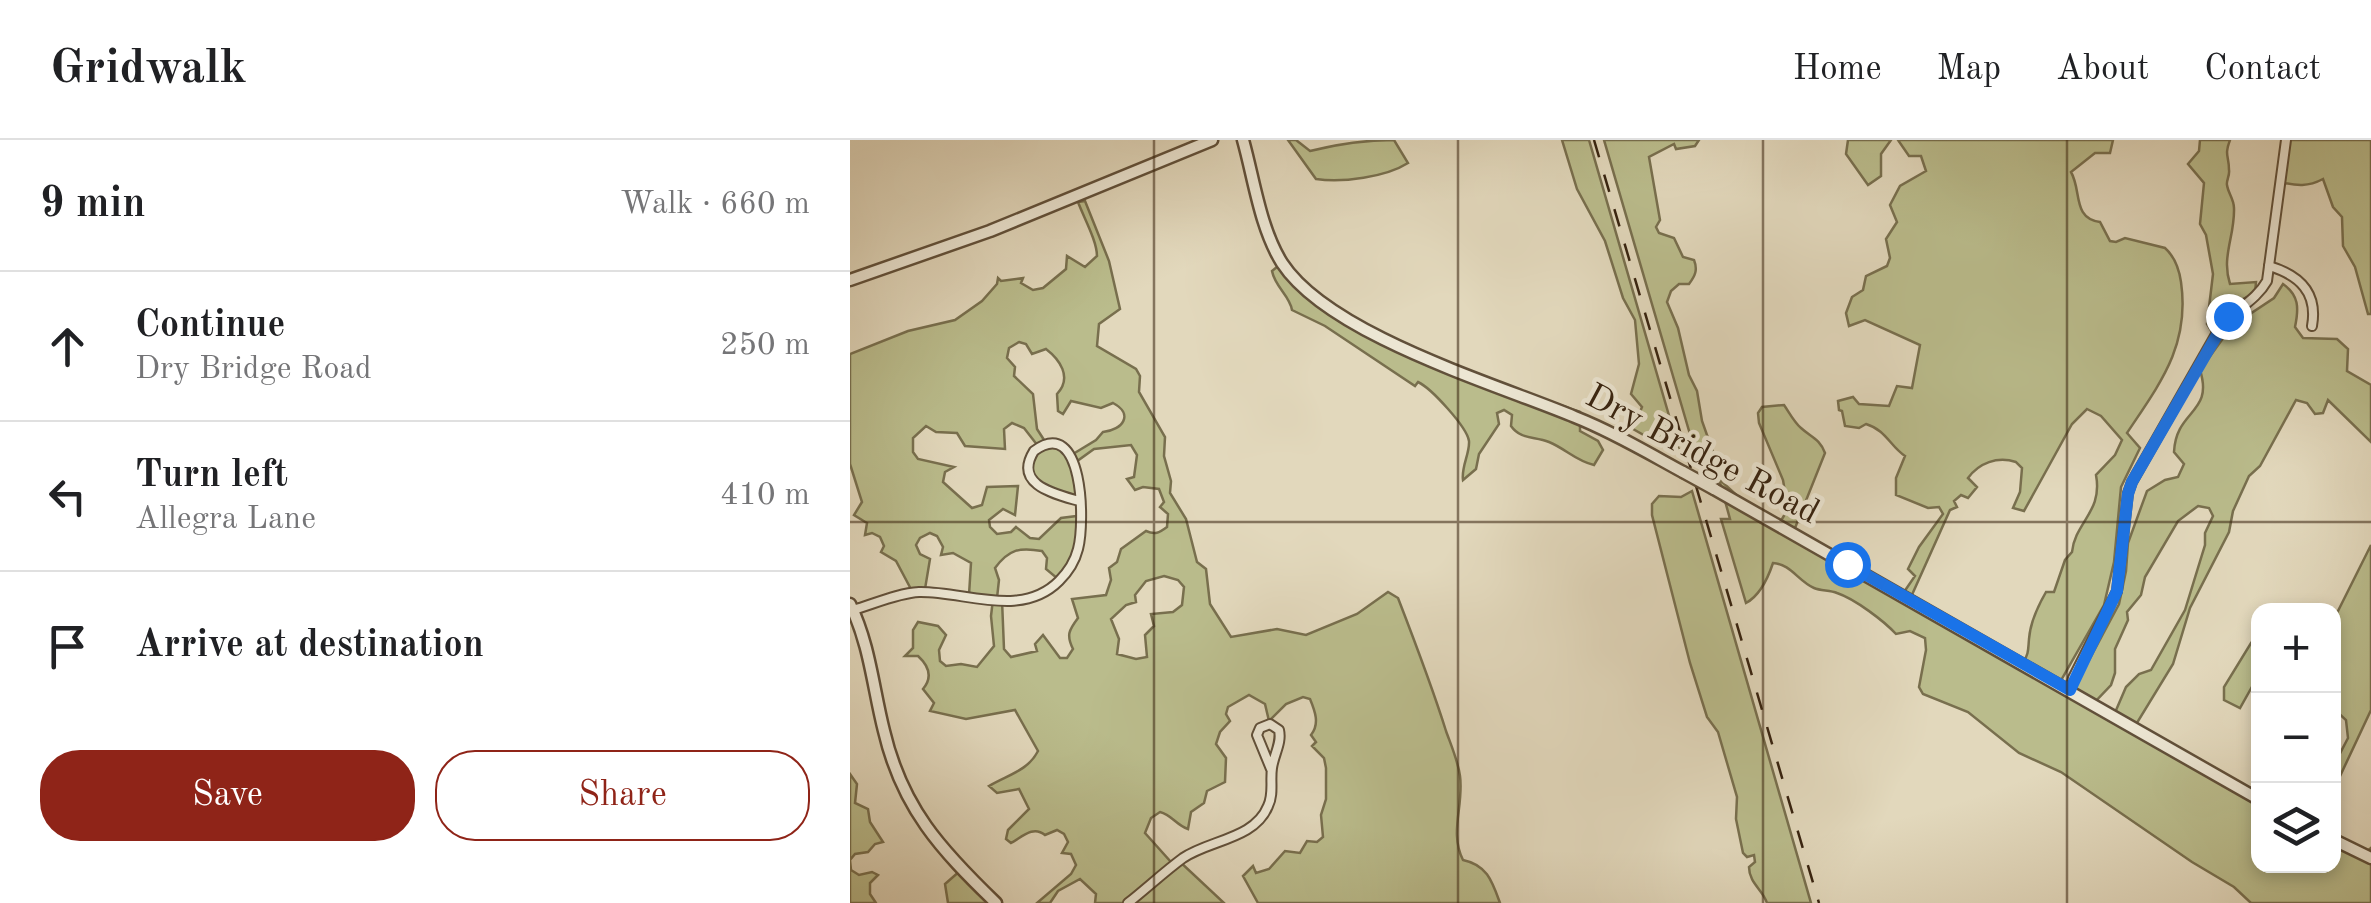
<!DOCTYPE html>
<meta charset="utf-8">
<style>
body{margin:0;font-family:"Old Standard TT",serif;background:#f6f6f6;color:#202124}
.controls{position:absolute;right:30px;bottom:30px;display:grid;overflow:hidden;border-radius:20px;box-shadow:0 5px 15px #0003}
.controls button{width:90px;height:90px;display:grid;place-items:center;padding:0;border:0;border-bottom:2px solid #e0e0e0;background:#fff;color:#202124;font:50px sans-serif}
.stop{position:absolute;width:30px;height:30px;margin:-22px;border:8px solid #1a73e8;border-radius:50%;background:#fff}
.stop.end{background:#1a73e8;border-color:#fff;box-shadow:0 2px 10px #0008}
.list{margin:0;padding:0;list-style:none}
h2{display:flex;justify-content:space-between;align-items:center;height:130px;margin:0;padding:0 40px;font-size:42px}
h2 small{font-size:32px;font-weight:400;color:#757577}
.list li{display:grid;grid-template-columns:65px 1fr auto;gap:30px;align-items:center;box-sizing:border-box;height:150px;padding:0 40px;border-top:2px solid #e0e0e0}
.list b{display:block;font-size:38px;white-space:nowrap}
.list p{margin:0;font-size:32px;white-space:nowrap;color:#757577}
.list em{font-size:32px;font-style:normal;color:#757577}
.actions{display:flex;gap:20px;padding:30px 40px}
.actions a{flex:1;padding:22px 0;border:2px solid #8f2418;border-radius:40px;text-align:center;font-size:35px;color:#8f2418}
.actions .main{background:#8f2418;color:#fff}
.icon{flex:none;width:55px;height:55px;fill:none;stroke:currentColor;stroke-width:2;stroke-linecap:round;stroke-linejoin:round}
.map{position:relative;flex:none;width:1521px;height:763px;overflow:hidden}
header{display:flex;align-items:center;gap:60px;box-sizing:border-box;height:140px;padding:0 50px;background:#fff;border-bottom:2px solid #e0e0e0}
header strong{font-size:48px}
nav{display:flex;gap:55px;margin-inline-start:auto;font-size:35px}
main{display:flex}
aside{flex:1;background:#fff}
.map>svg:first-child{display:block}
.green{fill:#babc8c;stroke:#786f4e;stroke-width:2.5;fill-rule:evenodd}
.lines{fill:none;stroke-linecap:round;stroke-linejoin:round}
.minor-casing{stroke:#61503a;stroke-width:12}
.tertiary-casing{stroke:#61503a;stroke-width:15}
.minor{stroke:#ece6d3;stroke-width:8}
.tertiary{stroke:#ece6d3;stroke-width:10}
.rail{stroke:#36220f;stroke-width:2.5;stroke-dasharray:18 18;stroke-linecap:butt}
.tertiary-bridge-casing{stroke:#61503a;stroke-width:15;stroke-linecap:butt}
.tertiary-bridge{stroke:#ece6d3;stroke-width:10}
.route{stroke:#1a73e8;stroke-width:12}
.grid{fill:none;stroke:#36220f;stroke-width:2.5;stroke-opacity:0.55}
.labels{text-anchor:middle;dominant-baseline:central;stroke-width:9;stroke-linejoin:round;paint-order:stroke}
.street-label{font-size:35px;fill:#36220f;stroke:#ece6d3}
</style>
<header>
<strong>Gridwalk</strong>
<nav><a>Home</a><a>Map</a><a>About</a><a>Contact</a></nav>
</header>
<main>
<aside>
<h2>9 min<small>Walk · 660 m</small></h2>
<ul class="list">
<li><svg class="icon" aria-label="ahead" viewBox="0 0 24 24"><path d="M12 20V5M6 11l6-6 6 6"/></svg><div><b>Continue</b><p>Dry Bridge Road</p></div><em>250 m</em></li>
<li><svg class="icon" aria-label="left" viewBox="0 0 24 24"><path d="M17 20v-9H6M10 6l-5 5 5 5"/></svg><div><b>Turn left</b><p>Allegra Lane</p></div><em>410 m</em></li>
<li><svg class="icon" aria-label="arrive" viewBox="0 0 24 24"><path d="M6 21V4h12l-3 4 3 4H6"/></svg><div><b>Arrive at destination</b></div></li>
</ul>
<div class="actions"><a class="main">Save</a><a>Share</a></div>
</aside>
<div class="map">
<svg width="1521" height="763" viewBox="0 0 1521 763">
<rect width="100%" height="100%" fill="#e2d8bc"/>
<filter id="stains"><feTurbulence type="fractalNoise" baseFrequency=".002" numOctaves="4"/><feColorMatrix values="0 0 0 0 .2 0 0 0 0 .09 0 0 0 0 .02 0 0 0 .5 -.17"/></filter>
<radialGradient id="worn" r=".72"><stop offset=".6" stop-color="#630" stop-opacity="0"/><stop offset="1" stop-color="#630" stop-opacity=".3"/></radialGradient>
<!-- green -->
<g class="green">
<path d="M438 0H446L460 11C488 4 515 0 544 0L558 23C536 37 492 43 466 39Z"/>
<path d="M712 0H739L829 310 824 312 783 289 792 267 781 254 789 224 785 180 773 158 755 101 727 49Z"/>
<path d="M754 0H849L845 6 826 9 824 4 799 17 810 80 806 87 809 93 824 98 833 117 844 120C848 130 845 136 839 144H829L821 151 817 162 828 188 839 235 847 251 852 281 868 326 863 333 849 325Z"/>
<path d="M998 0H1041L1031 14V36L1018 45 996 14Z"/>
<path d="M1048 0H1263L1260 13H1245L1221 32C1232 51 1222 78 1250 82L1260 101 1266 102 1275 98 1315 108C1325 117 1329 128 1331 142 1340 205 1311 242 1277 293L1290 308 1271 347 1264 422 1254 465 1209 544 1223 550 1269 464 1276 431 1278 403 1297 351 1315 340 1328 337 1334 324 1324 312C1326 269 1364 274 1350 230L1382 186 1424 158 1433 144C1449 155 1449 168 1445 187L1453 198 1487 199 1498 209 1497 231 1521 245V302L1478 260 1473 273 1465 274 1457 263 1446 260 1410 326 1399 336 1383 371 1379 392 1340 468 1323 524 1285 586 1405 656 1408 651V726H1484V700L1514 714 1521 708V763H1401L1384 747 1342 722 1211 632 1169 613 1118 572 1073 554 1069 547 1076 510 1075 498 1060 491 1046 494C1034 481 1005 459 987 453 980 450 971 451 964 448 948 441 941 424 923 423 918 438 909 456 896 463L871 379H880L869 339 904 371 929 384 938 369 933 340 909 283 908 273 912 267 934 265C939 272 944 282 951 288 961 297 970 299 975 313L943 393 1054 452 1065 436 1058 429 1069 407 1093 374 1089 367 1078 368 1046 355V338L1055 316C1040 306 1036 290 1016 284L1009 288 995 286 992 271 989 270 988 261 1003 257 1009 264 1039 266 1047 246 1062 248 1070 205 1015 180 999 186 996 173 1002 157 1013 150 1016 136 1037 126 1040 118 1036 99 1047 82 1040 65 1050 46 1076 31 1071 16H1059ZM1237 269 1251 276 1272 300 1265 315 1246 335C1253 372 1225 382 1222 412L1215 420 1204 452H1196C1188 466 1180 483 1179 499 1178 510 1179 513 1173 523L1061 457 1100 370 1107 367 1104 361 1111 355 1118 358 1127 347 1118 338C1129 323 1147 316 1166 322L1172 328 1170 352 1163 368 1174 371 1222 284ZM1348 366 1359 368 1363 376 1355 393V405L1335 470 1301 530 1289 534 1276 547 1264 575 1244 563 1261 545 1265 533V509L1278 480 1277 472 1291 455 1295 437 1328 381Z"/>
<path d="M1350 0H1380C1374 16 1379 15 1379 30 1380 35 1376 41 1377 45 1378 53 1384 59 1384 68 1385 96 1371 117 1380 144L1406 142 1405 153 1381 165 1362 192 1357 184 1363 134 1356 95 1350 84 1354 43 1338 24 1349 11Z"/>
<path d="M1436 0H1521V174H1518L1505 127 1493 106 1492 77 1483 67 1473 39C1458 47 1447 46 1430 42Z"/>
<path d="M235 61 259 121 270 169 249 184 247 206 286 229 290 236 289 252 315 297 314 316 321 341 320 353 336 379 347 422 356 429 360 464 381 497 427 489 456 495 507 474 538 452 548 458C565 502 582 546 596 591 601 605 608 621 610 636 614 666 599 692 613 720 637 725 642 741 650 763H408L393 736 403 726 406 733 419 729 435 711 450 713 457 701 467 702 473 697 471 675 476 659V628L474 618 462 606 466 602 461 595C470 584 465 571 460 559L453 557 436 564 419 581 415 564 399 555 378 567 376 574 380 581 370 592 366 604 376 618 375 642 357 651 354 663 341 672 338 689C326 685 322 675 310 672L301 678 295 693 321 722 327 719 374 763H245L246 754 230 739 208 751 200 763H187L221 734 226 725 221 714 212 713 218 702 214 694 207 690 195 695C183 685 172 697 161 703L156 699 158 690 179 669 169 649 147 653 139 646C157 635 178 631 188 611L165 570 116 579 80 571 84 563 73 549C83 537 79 526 68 516H55L63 508V490L68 482 88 486 96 495 89 510 90 521 96 526 111 524 127 527 144 506 141 476 143 459 119 455 121 423 103 413 91 415 93 407 87 396 80 393 70 398 66 405 70 414 80 419 75 449 62 451 46 421 31 412 34 406 30 397 22 393 15 395 17 383 4 375 12 362 0 324V214L58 191 105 180 132 161 147 144 148 138 151 141 173 138 171 143 183 150 193 148 216 129 217 116 235 127 247 116C247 101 234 78 228 62ZM169 202 176 204 182 214 196 209C209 219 223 237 207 254L208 271 213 274 221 261 251 268 263 263C284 274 273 290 253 292L246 300 223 314 213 305 196 303 187 289 183 254 164 236 165 227 157 218 159 208ZM162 283 174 288 188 306 178 333 196 350 225 359 226 322 244 309 281 305 287 315 284 337 277 339 285 350 293 347 309 349 314 362 310 367 318 374 317 387C309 393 305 395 296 391L271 409 267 422 259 428 261 440 256 455 222 459 228 478C219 490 216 495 223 509L217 518H210L193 495 185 504 187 511 161 517 154 509 152 460 147 458 149 440 145 428C159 409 170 407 192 411L197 418 196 429 208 439 226 415 227 376 211 378 189 399 180 398 166 387 161 392 147 394 140 387 139 380 153 369 165 375 168 346 137 347 132 365 122 368 93 342 95 332 104 327 68 319 63 312V298L76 286 86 292 107 293 115 306 155 309 154 289ZM314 436 328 440 334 447 332 465 323 472 301 474 304 486 295 495 297 517 286 519 267 514 269 499 261 479 276 465 286 462 285 455 296 441Z"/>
<path d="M432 123 475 165 570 216 730 272V291L748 301 753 310 744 325C726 321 716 309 699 302 684 296 671 300 661 286L662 275 654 270 647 273 649 284 629 314 626 329 613 340C611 327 620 313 619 301 617 287 581 248 568 242L565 246 475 186 442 170C440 156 425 147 422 131Z"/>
<path d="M842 351 961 763H917C913 750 899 743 899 727L905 722 904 715 897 717 893 713 886 679 887 657 868 592 857 577 840 523 802 375V364L809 356 831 357Z"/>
<path d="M1521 405V570L1484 649V625L1498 598 1496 580 1484 569V479Z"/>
<path d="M1401 503 1408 508V536L1390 568 1374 560V547Z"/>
<path d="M0 634 7 644 5 663 18 669 20 682 33 702 25 704 18 712 5 714 0 720 1 730 9 735 22 732 28 735 20 743V754L26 763H0Z"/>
<path d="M111 730 145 763H98L95 744Z"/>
</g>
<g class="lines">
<!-- minor casing -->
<g class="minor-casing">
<g id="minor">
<path d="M1419 126C1449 135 1468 152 1462 186"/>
<path d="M3 470C24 464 48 453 69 452 115 451 171 479 209 441 218 432 225 421 228 409 235 383 234 274 184 311 163 345 205 354 229 361"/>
<path d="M1220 550 1223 538 1267 451 1278 353 1282 342 1369 189C1383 170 1405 162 1417 141L1436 0"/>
<path d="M278 763C297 748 314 732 333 718 359 700 405 699 418 666 424 654 420 641 422 628 424 614 432 603 429 590L420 584 410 588 407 595 421 629"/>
</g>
</g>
<!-- tertiary casing -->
<g class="tertiary-casing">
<g id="tertiary">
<path d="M393 0C404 39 410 88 432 123 479 195 646 244 725 277 763 292 798 313 833 332"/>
<path d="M0 140 140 91 362 0"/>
<path d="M864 349 1408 659"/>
<path d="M0 464C20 505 23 548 34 591 52 668 91 710 146 763"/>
<path d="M1484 700 1521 718"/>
</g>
</g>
<!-- minor -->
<use href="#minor" class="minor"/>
<!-- tertiary -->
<use href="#tertiary" class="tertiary"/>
<!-- rail -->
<path class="rail" d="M744 0 969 763"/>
<!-- tertiary-bridge casing -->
<g class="tertiary-bridge-casing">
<path id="tertiary-bridge" d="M833 332 864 349"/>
</g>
<!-- tertiary-bridge -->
<use href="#tertiary-bridge" class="tertiary-bridge"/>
</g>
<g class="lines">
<!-- route -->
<path class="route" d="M997 424 1220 550 1267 451 1278 354 1282 342 1378 176"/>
</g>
<!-- grid -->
<path class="grid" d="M304 0V763M608 0V763M913 0V763M1217 0V763M0 382H1521"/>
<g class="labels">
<!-- street labels -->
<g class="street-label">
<text transform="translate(852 315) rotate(28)">Dry Bridge Road</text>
</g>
</g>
<rect width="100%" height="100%" filter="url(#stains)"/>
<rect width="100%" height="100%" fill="url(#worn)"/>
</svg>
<div class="controls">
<button>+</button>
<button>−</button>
<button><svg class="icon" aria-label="layers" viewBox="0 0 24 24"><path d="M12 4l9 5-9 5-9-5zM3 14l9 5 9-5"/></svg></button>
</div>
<div class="stop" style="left:997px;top:424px"></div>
<div class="stop end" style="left:1378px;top:176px"></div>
</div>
</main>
